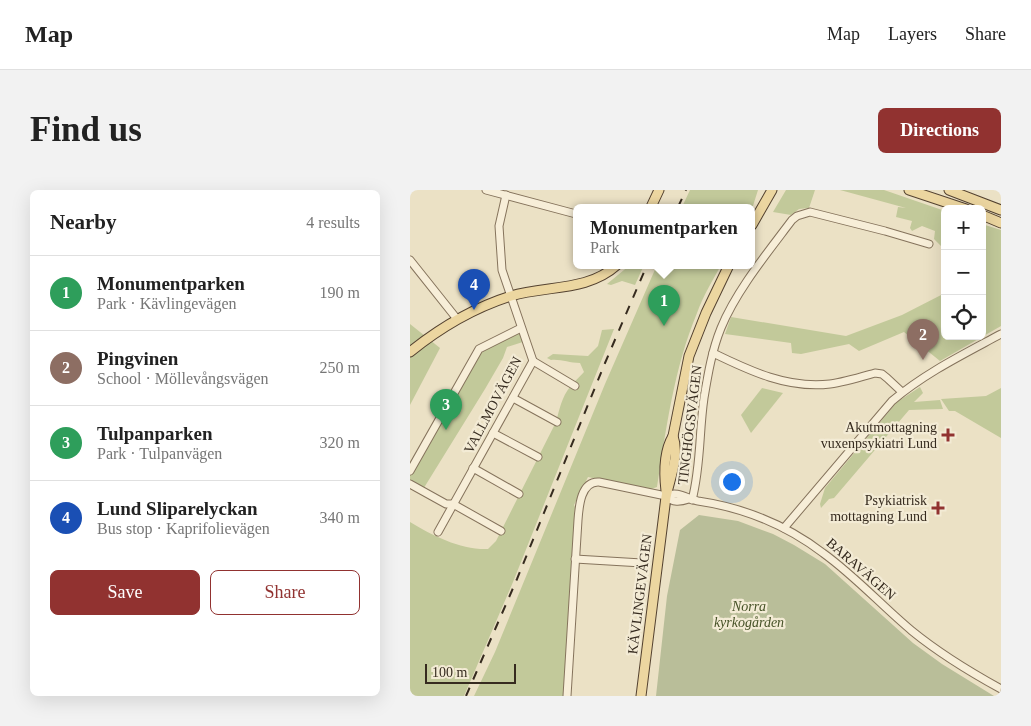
<!DOCTYPE html>
<meta charset="utf-8">
<style>
body{margin:0;font-family:Georgia,serif;background:#f2f2f2;color:#222}
.controls{position:absolute;right:15px;top:15px;display:grid;overflow:hidden;border-radius:8px;box-shadow:0 5px 20px #0002}
.controls button{width:45px;height:45px;display:grid;place-items:center;padding:0;border:0;border-bottom:1px solid #e0e0e0;background:#fff;color:#222;font:25px sans-serif}
.scale{position:absolute;left:15px;bottom:12px;width:91px;box-sizing:border-box;padding-left:5px;border:2px solid #362b1f;border-top:0;font-size:14px;line-height:18px;white-space:nowrap;color:#362b1f;-webkit-text-stroke:4px #f3ebd5;paint-order:stroke}
.you{position:absolute;left:321px;top:291px;width:18px;height:18px;margin:-12px;border:4px solid #fff;border-radius:50%;background:#1a73e8;box-shadow:0 0 0 8px #1a73e833}
.badge{display:grid;place-items:center;width:32px;height:32px;border-radius:50%;background:#913230;color:#fff;font-size:16px;font-weight:700}
.pin{position:absolute;translate:-50% -41px;filter:drop-shadow(0 1px 2px #0008)}
.pin::after{content:'';position:absolute;top:26px;width:18px;height:15px;background:inherit;clip-path:polygon(0 0,100% 0,50% 100%)}
.popup{position:absolute;left:163px;top:14px;width:182px;height:65px;box-sizing:border-box;display:grid;place-content:center;border-radius:8px;background:#fff;filter:drop-shadow(0 1px 4px #0005);font-size:16px;white-space:nowrap;color:#767676}
.popup b{font-size:19px;color:#222}
.popup::after{content:'';position:absolute;left:50%;top:100%;margin-left:-10px;border:10px solid transparent;border-top-color:#fff}
.list{margin:0;padding:0;list-style:none}
h2{display:flex;justify-content:space-between;align-items:center;height:65px;margin:0;padding:0 20px;font-size:21px}
h2 small{font-size:16px;font-weight:400;color:#767676}
.list li{display:grid;grid-template-columns:32px 1fr auto;gap:15px;align-items:center;box-sizing:border-box;height:75px;padding:0 20px;border-top:1px solid #e0e0e0}
.list b{display:block;font-size:19px;white-space:nowrap}
.list p{margin:0;font-size:16px;white-space:nowrap;color:#767676}
.list em{font-size:16px;font-style:normal;color:#767676}
.actions{display:flex;gap:10px;padding:15px 20px}
.actions a{flex:1;padding:11px 0;border:1px solid #913230;border-radius:8px;text-align:center;font-size:18px;color:#913230}
.actions .main{background:#913230;color:#fff}
.icon{flex:none;width:28px;height:28px;fill:none;stroke:currentColor;stroke-width:2;stroke-linecap:round;stroke-linejoin:round}
.map{position:relative;flex:none;width:591px;height:506px;overflow:hidden;border-radius:8px}
header{display:flex;align-items:center;gap:30px;box-sizing:border-box;height:70px;padding:0 25px;background:#fff;border-bottom:1px solid #e0e0e0}
header strong{font-size:24px}
nav{display:flex;gap:28px;margin-inline-start:auto;font-size:18px}
.intro{display:flex;align-items:center;justify-content:space-between;box-sizing:border-box;height:120px;padding:0 30px}
h1{margin:0;font-size:35px}
.button{padding:12px 22px;border-radius:8px;background:#913230;color:#fff;font-size:18px;font-weight:700}
main{display:flex;gap:30px;padding:0 30px}
aside{flex:1;background:#fff;border-radius:8px;box-shadow:0 5px 20px #0002}
.map>svg:first-child{display:block}
.green{fill:#c2c99a}
.cemetery{fill:#b9be99}
.lines{fill:none;stroke-linecap:round;stroke-linejoin:round}
.minor-casing{stroke:#85735c;stroke-width:9}
.major-casing{stroke:#544230;stroke-width:11}
.minor{stroke:#f7eed8;stroke-width:7}
.major{stroke:#ecd6a0;stroke-width:9}
.rail{stroke:#362b1f;stroke-width:2;stroke-dasharray:9 9;stroke-linecap:butt}
.poi-dot{fill:#913230;stroke:#f3ebd5;stroke-width:2}
.labels{text-anchor:middle;dominant-baseline:central;stroke-width:4.5;stroke-linejoin:round;paint-order:stroke}
.street-label{font-size:14px;fill:#362b1f;stroke:#f3ebd5}
.poi-label{font-size:14px;fill:#362b1f;stroke:#f3ebd5;text-anchor:end}
.park-label{font-size:14px;font-style:italic;fill:#465227;stroke:#f3ebd5}
</style>
<header>
<strong>Map</strong>
<nav><a>Map</a><a>Layers</a><a>Share</a></nav>
</header>
<div class="intro"><h1>Find us</h1><a class="button">Directions</a></div>
<main>
<aside>
<h2>Nearby<small>4 results</small></h2>
<ul class="list">
<li><span class="badge" style="background:#2e9e5b">1</span><div><b>Monumentparken</b><p>Park · Kävlingevägen</p></div><em>190 m</em></li>
<li><span class="badge" style="background:#8d6e63">2</span><div><b>Pingvinen</b><p>School · Möllevångsvägen</p></div><em>250 m</em></li>
<li><span class="badge" style="background:#2e9e5b">3</span><div><b>Tulpanparken</b><p>Park · Tulpanvägen</p></div><em>320 m</em></li>
<li><span class="badge" style="background:#1a4fb4">4</span><div><b>Lund Sliparelyckan</b><p>Bus stop · Kaprifolievägen</p></div><em>340 m</em></li>
</ul>
<div class="actions"><a class="main">Save</a><a>Share</a></div>
</aside>
<div class="map">
<svg width="591" height="506" viewBox="0 0 591 506">
<rect width="100%" height="100%" fill="#ebe1c5"/>
<!-- green -->
<g class="green">
<path d="M280 0H348L342 19V17H272Z"/>
<path d="M376 0H405L399 18 389 19 381 25 363 22Z"/>
<path d="M430 0H474L535 21V68L531 56 524 49 525 41 512 36 502 41 500 38 502 31 486 27 488 17 496 18Z"/>
<path d="M572 34 591 40V136L530 171 494 142 449 161 439 154 391 164 382 163 381 153 315 144 321 127 436 146 492 125 535 103V146H572Z"/>
<path d="M220 75H234L225 95 212 91 201 95 197 94Z"/>
<path d="M247 75H311C303 90 293 106 287 123 264 178 256 239 247 297L238 300 178 287 164 315 165 317 157 460 153 506H64L85 462 195 194Z"/>
<path d="M0 134 30 158 0 215Z"/>
<path d="M111 138 116 151 97 157 93 168 75 199 12 301 0 294V281L69 159Z"/>
<path d="M204 139 103 392 54 506H0V332C23 346 51 360 78 359L86 351 146 232C149 221 152 206 160 197 164 191 170 187 174 182L170 173C159 173 151 169 141 170L137 168 143 164 178 166 188 156 192 140Z"/>
<path d="M510 197 513 203 504 212 530 210 533 219 499 220 424 308 419 309 411 318 410 314 415 298 487 212Z"/>
<path d="M352 198 373 203 341 243 331 225Z"/>
<path d="M591 198V248L545 221H539L531 209 576 206Z"/>
</g>
<!-- cemetery -->
<path class="cemetery" d="M289 325 328 331 363 344 384 355 415 374 503 453 532 474 584 506H246L257 406 270 340Z"/>
<g class="lines">
<!-- minor casing -->
<g class="minor-casing">
<g id="minor">
<path d="M76 0 166 24"/>
<path d="M0 70 47 129"/>
<path d="M303 163C340 181 378 199 420 194 435 192 451 187 465 183L472 184 477 188 492 202"/>
<path d="M123 171 165 196"/>
<path d="M103 208 147 232"/>
<path d="M83 243 128 267"/>
<path d="M63 278 109 304"/>
<path d="M0 281 69 159 111 138"/>
<path d="M0 294 36 314H43L91 341"/>
<path d="M256 306C268 300 277 309 288 311 335 318 375 334 413 363 445 386 472 416 502 441 529 463 560 482 591 499"/>
<path d="M256 306C263 313 270 312 279 309"/>
<path d="M282 310C291 276 289 242 294 208 298 184 302 160 311 138 326 101 358 62 382 30L387 26 400 22 475 41 519 54"/>
<path d="M374 338 482 211C515 183 554 164 591 144"/>
<path d="M28 342 123 171 92 80 89 36 96 5"/>
<path d="M165 369 232 373"/>
<path d="M157 506 168 330C169 316 171 291 189 292L256 306"/>
</g>
</g>
<!-- major casing -->
<g class="major-casing">
<g id="major">
<path d="M499 0 556 19"/>
<path d="M539 0 591 20"/>
<path d="M241 17 249 0"/>
<path d="M572 25 591 33"/>
<path d="M342 35 362 0"/>
<path d="M0 162C31 137 63 118 101 106 137 95 177 102 207 75"/>
<path d="M256 301C254 284 254 261 263 246L279 166 296 123 319 75"/>
<path d="M231 506 253 331C254 323 255 315 256 307 260 287 270 266 263 246"/>
</g>
</g>
<!-- minor -->
<use href="#minor" class="minor"/>
<!-- major -->
<use href="#major" class="major"/>
<!-- rail -->
<g class="rail">
<path d="M268 17 276 0"/>
<path d="M56 506 107 389 195 173 237 75"/>
</g>
</g>
<!-- markers -->
<g class="poi-dot">
<path d="M535.5 237.5h5v5h5v5h-5v5h-5v-5h-5v-5h5z"/>
<path d="M525.5 310.5h5v5h5v5h-5v5h-5v-5h-5v-5h5z"/>
</g>
<g class="labels">
<!-- street labels -->
<g class="street-label">
<text transform="translate(83 215) rotate(-62)">VALLMOVÄGEN</text>
<text transform="translate(280 235) rotate(-83)">TINGHÖGSVÄGEN</text>
<text transform="translate(451 379) rotate(41)">BARAVÄGEN</text>
<text transform="translate(230 404) rotate(-83)">KÄVLINGEVÄGEN</text>
</g>
<!-- poi labels -->
<g class="poi-label">
<text x="527" y="237">Akutmottagning<tspan x="527" dy="16">vuxenpsykiatri Lund</tspan></text>
<text x="517" y="310">Psykiatrisk<tspan x="517" dy="16">mottagning Lund</tspan></text>
</g>
<!-- park labels -->
<g class="park-label">
<text x="339" y="416">Norra<tspan x="339" dy="16">kyrkogården</tspan></text>
</g>
</g>
</svg>
<div class="controls">
<button>+</button>
<button>−</button>
<button><svg class="icon" aria-label="locate" viewBox="0 0 24 24"><circle cx="12" cy="12" r="6"/><path d="M12 2v4M12 18v4M2 12h4M18 12h4"/></svg></button>
</div>
<div class="scale">100 m</div>
<div class="you"></div>
<div class="pin badge" style="left:254px;top:136px;background:#2e9e5b">1</div>
<div class="popup"><b>Monumentparken</b>Park</div>
<div class="pin badge" style="left:513px;top:170px;background:#8d6e63">2</div>
<div class="pin badge" style="left:36px;top:240px;background:#2e9e5b">3</div>
<div class="pin badge" style="left:64px;top:120px;background:#1a4fb4">4</div>
</div>
</main>
